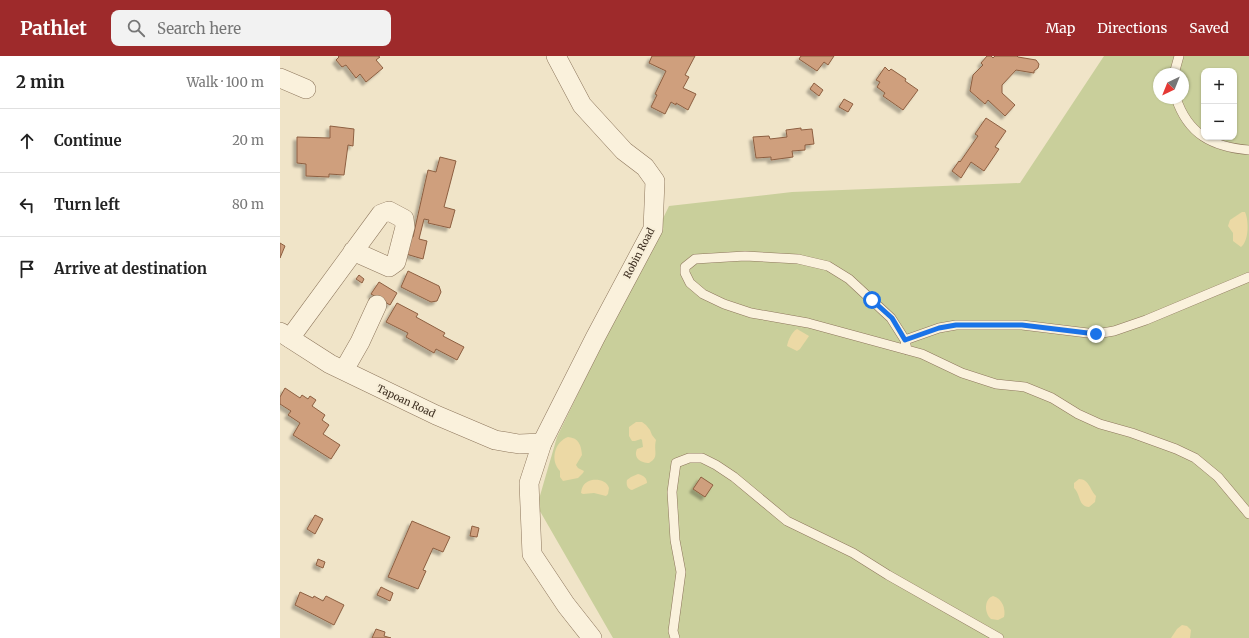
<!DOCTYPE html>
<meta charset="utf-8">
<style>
body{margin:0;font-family:Merriweather,serif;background:#f2f2f2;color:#222}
.controls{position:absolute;right:12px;top:12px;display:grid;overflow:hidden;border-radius:8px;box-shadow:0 1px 3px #0004}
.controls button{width:36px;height:36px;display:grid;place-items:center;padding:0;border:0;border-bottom:1px solid #e0e0e0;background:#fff;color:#222;font:20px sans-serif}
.compass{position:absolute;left:873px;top:12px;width:36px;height:36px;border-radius:50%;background:#fff;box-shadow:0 1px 3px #0004;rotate:223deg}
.stop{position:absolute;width:12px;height:12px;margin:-9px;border:3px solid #1a73e8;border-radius:50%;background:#fff}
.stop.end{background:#1a73e8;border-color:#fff;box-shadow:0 1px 4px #0008}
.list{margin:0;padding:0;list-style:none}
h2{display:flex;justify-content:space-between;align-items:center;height:52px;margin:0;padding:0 16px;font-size:17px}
h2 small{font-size:13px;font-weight:400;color:#767676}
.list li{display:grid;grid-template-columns:26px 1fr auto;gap:12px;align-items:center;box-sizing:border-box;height:64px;padding:0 16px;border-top:1px solid #e0e0e0}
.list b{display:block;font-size:15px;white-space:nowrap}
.list em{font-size:13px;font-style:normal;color:#767676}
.icon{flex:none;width:22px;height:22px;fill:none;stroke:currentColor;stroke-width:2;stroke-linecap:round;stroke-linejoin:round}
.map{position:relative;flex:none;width:969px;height:582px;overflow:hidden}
header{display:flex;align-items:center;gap:24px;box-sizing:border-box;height:56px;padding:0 20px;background:#9e2a2b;color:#fff}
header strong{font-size:19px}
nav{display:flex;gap:22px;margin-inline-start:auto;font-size:14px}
.search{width:280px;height:36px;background:#f2f2f2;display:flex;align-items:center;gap:10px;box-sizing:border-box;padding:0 14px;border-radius:8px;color:#767676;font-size:15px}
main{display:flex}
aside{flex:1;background:#fff}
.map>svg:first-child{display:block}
.green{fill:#c9cf9b;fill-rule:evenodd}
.sand{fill:#ecd9a5}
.building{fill:#cf9f7d;stroke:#8d5f41;filter:url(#shadow)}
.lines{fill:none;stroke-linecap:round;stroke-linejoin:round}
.service-casing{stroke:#8d765c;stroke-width:10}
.minor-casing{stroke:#8d765c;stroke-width:20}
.service{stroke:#faf1dc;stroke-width:9}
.minor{stroke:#faf1dc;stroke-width:19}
.route{stroke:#1a73e8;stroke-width:5}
.labels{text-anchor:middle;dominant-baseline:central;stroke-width:4;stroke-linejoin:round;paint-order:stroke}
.street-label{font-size:10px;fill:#3d2e20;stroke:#f7eed8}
</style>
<header>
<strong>Pathlet</strong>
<div class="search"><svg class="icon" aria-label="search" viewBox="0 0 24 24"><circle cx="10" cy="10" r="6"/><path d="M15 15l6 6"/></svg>Search here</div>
<nav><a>Map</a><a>Directions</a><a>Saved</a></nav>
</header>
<main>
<aside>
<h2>2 min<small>Walk · 100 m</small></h2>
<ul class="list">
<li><svg class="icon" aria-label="ahead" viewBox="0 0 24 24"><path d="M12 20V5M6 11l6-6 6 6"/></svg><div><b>Continue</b></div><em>20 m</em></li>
<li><svg class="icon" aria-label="left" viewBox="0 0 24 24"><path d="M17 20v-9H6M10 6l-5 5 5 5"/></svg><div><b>Turn left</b></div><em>80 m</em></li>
<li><svg class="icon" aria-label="arrive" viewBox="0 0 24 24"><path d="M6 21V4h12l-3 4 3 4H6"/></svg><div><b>Arrive at destination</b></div></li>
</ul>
</aside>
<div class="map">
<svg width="969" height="582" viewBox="0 0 969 582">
<defs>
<filter id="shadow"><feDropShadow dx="-3.5" dy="3.5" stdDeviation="1" flood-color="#0004"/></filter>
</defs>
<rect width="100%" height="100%" fill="#f0e4c8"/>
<!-- green -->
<path class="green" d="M824 0H969V582H333L257 450 277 381 389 150 512 136 740 127ZM924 15H954V81H924ZM879 18H903V42H879Z"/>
<!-- sand -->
<g class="sand">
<path d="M962 156H965C969 165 969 185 961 191L953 185V177L948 170 950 164Z"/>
<path d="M517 273 529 280 520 293 517 295 507 290C508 284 512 276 517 273Z"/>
<path d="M356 366H362L366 369 370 374 372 379 376 384C373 395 380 401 369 407 361 407 353 402 357 393L363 391 362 384 361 383 355 385H352L349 380V371Z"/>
<path d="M288 381C299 382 301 389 302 399L296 409 298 412 304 415 303 417 298 422 283 425 280 421V415C270 405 274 386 288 381Z"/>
<path d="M358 418C363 419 367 422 367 427L352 434C347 433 346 428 347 424L351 421Z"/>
<path d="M799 423C809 423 810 434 816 440L815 446 809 451C798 450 801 439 794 432V427Z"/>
<path d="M312 424C319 423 327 425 329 432L328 438 326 440 314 437 303 438 301 437C302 429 305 426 312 424Z"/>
<path d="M713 540C722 542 726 553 724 561L718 564 711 563C704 557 704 543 713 540Z"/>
<path d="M902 569 907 570 911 574 910 582H891L897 573Z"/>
</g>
<!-- building -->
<g class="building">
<path d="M58 0H98L100 1 96 4 103 12 86 26 80 18 76 22 66 9 62 11 56 4 59 1Z"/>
<path d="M372 0H415L405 19 409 21 403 32 416 38 408 54 396 47V49L391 46 385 58 371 51 377 39 375 38 386 15 369 7Z"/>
<path d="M521 0H554L548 9 544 6 537 15 519 3Z"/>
<path d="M707 0H711L713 2 715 0H737L738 1 756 4 759 8 758 12 754 15V17L736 14 722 29V37L735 49 725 60 708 44 705 48 690 35 693 19 703 9 701 7Z"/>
<path d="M605 11 609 15 611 13 626 23 625 25 638 34 623 54 603 40 605 37 597 31 600 26 596 24Z"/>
<path d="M534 27 543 34 539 40 530 33Z"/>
<path d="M564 43 573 48 568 56 559 51Z"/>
<path d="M706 62 726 75 715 91 719 93 704 115 691 106 681 122 672 115 679 105 680 106 698 80 695 78Z"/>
<path d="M50 70 74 73 73 90 68 89 64 119 49 118V121L26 120V108L17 107V81L50 82Z"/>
<path d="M521 72V74L532 73 534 88 525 89V94L512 95 513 101 491 104V101L476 102 473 81 489 80 490 83 507 81 506 74Z"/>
<path d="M160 101 176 105 164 151 175 154 170 172 148 167 149 164 144 163 139 183 147 185 143 203 126 198 130 180 133 181 148 114 156 116Z"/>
<path d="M0 187 5 190 0 202Z"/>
<path d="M128 215 159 230 161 236 157 245 151 246 121 231Z"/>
<path d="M79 219 84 223 82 227 76 223Z"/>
<path d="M99 226 117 237 110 249 91 238Z"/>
<path d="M117 247 138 258 136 261 165 277 163 280 184 291 177 304 156 293 154 297 126 281 128 277 106 266Z"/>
<path d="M5 332 20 342 22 339 28 343 30 340 36 344 32 350 45 359 42 364 49 369 43 378 60 389 51 403 13 379 20 367 8 359 11 355 0 348V341Z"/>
<path d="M421 421 433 429 425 441 413 433Z"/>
<path d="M35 459 43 463 35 478 27 473Z"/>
<path d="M132 465 170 481 163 496 153 492 143 514 146 515 138 533 108 521Z"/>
<path d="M192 470 199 472 197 481 190 480Z"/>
<path d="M38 503 45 506 43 512 36 509Z"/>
<path d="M101 531 113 537 110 545 97 539Z"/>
<path d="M20 536 33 542 34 540 43 545 46 540 64 549 54 569 15 549Z"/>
<path d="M96 573 105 576 104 580 111 582H92Z"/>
</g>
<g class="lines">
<!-- service casing -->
<g class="service-casing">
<g id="service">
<path d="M894 18 899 0"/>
<path d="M896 42C908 78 932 91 969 94"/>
<path d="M625 284 659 272 676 269H742L816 278 834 275 866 264 969 221"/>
<path d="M627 294 625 284 611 262 569 223 548 210 518 203 465 200 415 203 405 211V217L410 227 423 238 444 248 471 257 528 267 642 298 682 317 716 328 745 331 772 342 798 358 820 368 852 377 896 393 915 402 938 421 969 458"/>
<path d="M395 582 393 575 401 516 395 484 392 436 396 407 409 402H422L436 409 454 421 507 465 573 497 608 519 719 582"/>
</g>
</g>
<!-- minor casing -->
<g class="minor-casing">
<g id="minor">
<path d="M276 0 302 49 344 95 365 111 375 125 373 173 315 282 262 387 249 427 252 498 286 549 312 582"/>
<path d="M0 22 26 33"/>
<path d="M0 276 50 308 156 359 215 384 239 388 262 387"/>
<path d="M10 282 101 158 109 155 124 163 125 171 116 206 109 211 73 195"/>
<path d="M64 314 80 286 97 249"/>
</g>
</g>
<!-- service -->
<use href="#service" class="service"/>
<!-- minor -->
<use href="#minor" class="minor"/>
</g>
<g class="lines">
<!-- route -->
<path class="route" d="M592 244 612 262 625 284 659 272 676 269H742L816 278"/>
</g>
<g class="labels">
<!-- street labels -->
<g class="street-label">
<text transform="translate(359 197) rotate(-63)">Robin Road</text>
<text transform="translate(126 345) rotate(25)">Tapoan Road</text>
</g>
</g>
</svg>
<div class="controls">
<button>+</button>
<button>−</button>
</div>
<svg class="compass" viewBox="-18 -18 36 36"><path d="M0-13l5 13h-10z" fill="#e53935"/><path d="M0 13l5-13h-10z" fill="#767676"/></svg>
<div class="stop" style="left:592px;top:244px"></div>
<div class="stop end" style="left:816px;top:278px"></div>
</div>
</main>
